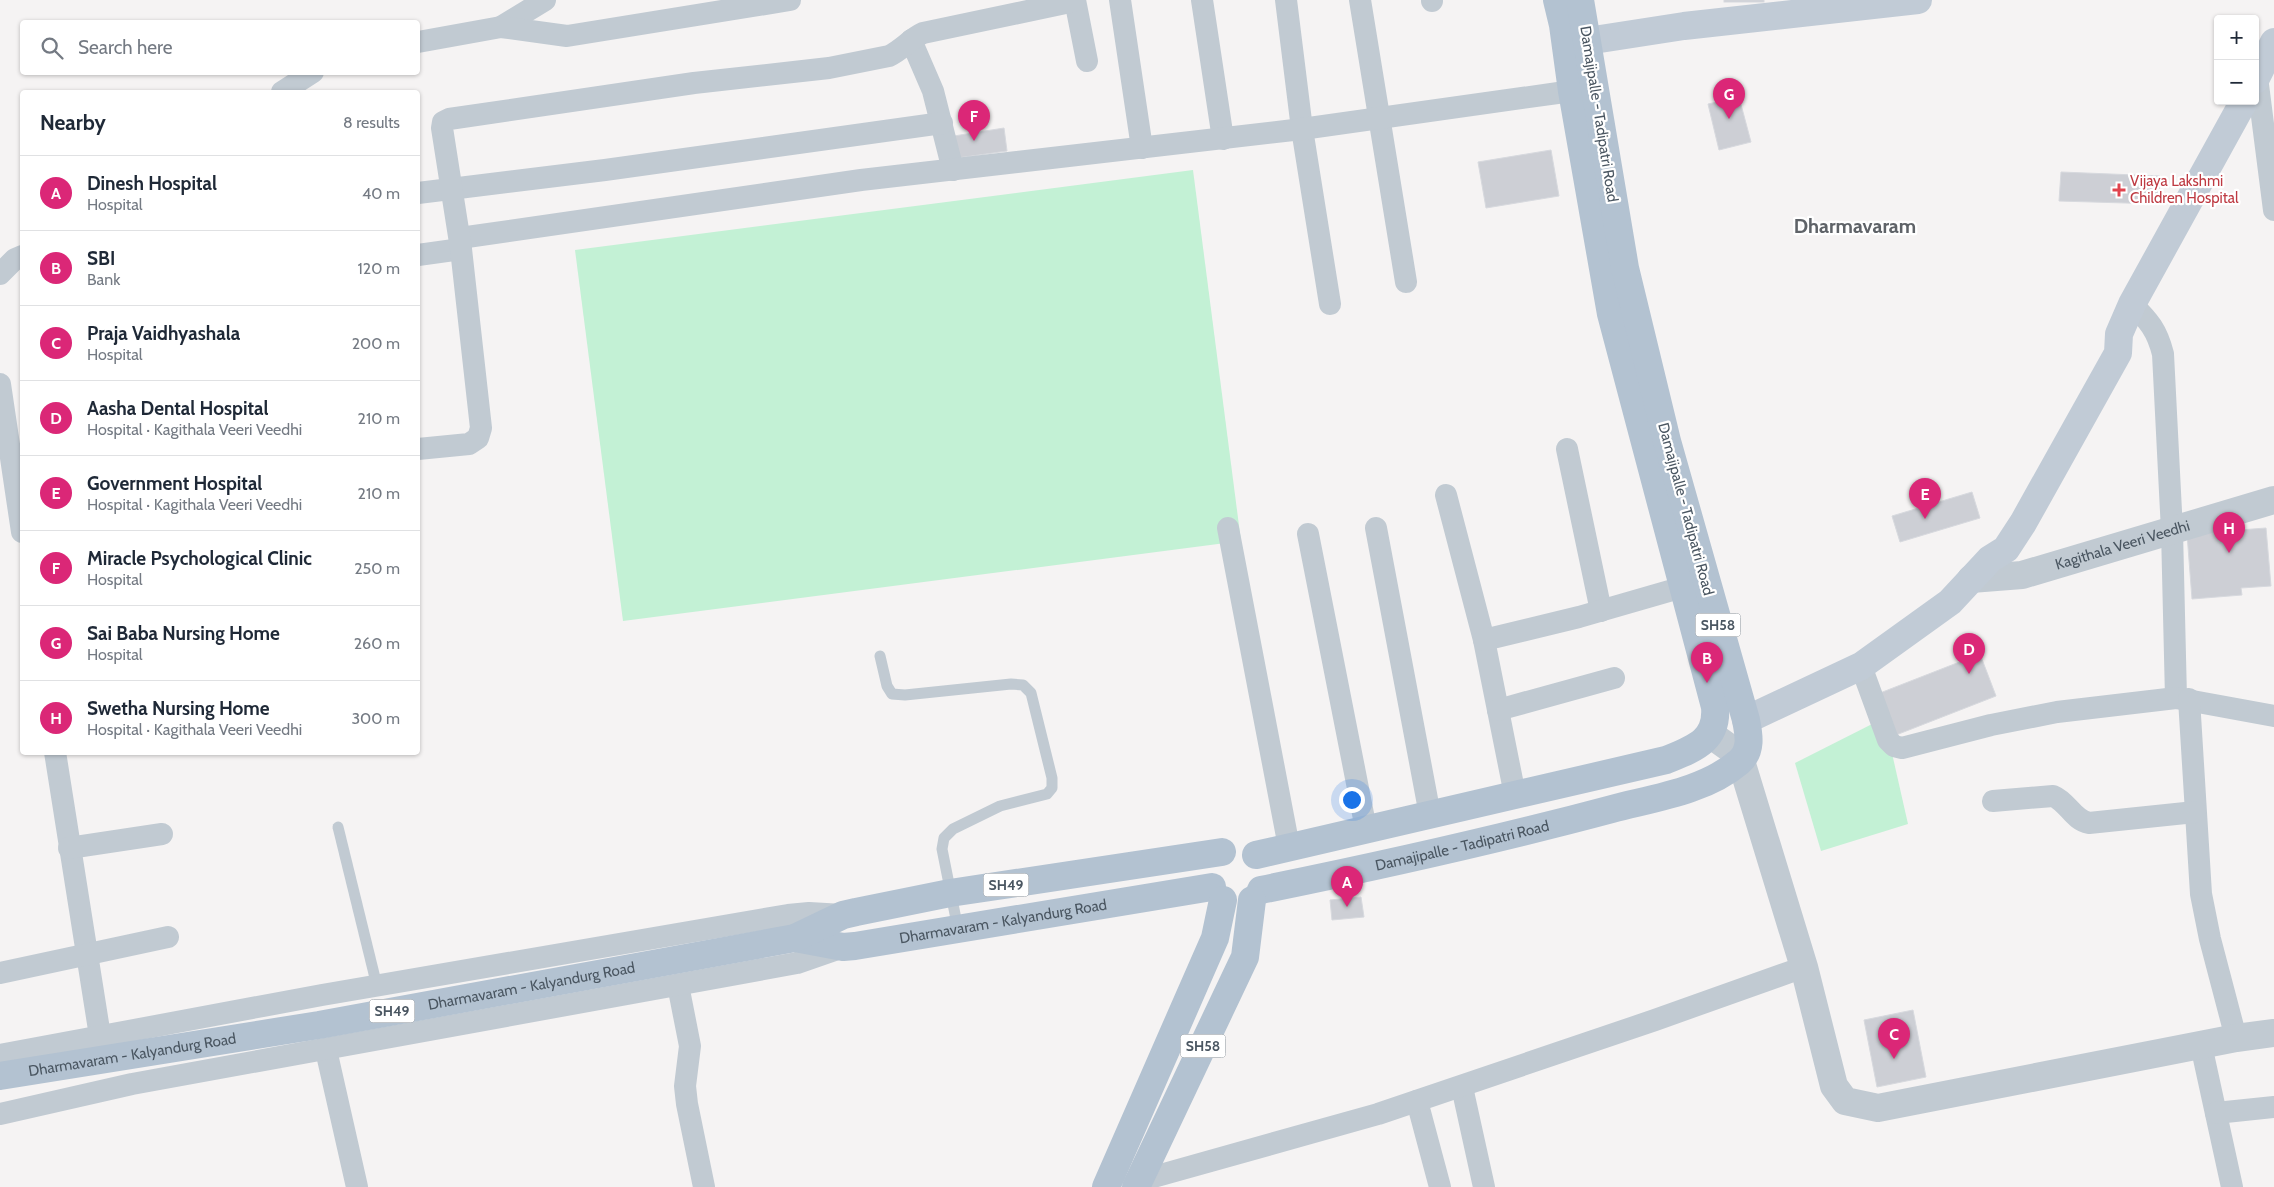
<!DOCTYPE html>
<meta charset="utf-8">
<style>
body{margin:0;font-family:Cabin,sans-serif;background:#f6f6f7;color:#1f2937}
.controls{position:absolute;right:15px;top:15px;display:grid;overflow:hidden;border-radius:5px;box-shadow:0 1px 4px #0004}
.controls button{width:45px;height:45px;display:grid;place-items:center;padding:0;border:0;border-bottom:1px solid #e0e1e3;background:#fff;color:#1f2937;font:25px sans-serif}
.you{position:absolute;left:1351px;top:799px;width:18px;height:18px;margin:-12px;border:4px solid #fff;border-radius:50%;background:#1a73e8;box-shadow:0 0 0 8px #1a73e833}
.badge{display:grid;place-items:center;width:32px;height:32px;border-radius:50%;background:#db2777;color:#fff;font-size:16px;font-weight:700}
.pin{position:absolute;translate:-50% -41px;filter:drop-shadow(0 1px 2px #0008)}
.pin::after{content:'';position:absolute;top:26px;width:18px;height:15px;background:inherit;clip-path:polygon(0 0,100% 0,50% 100%)}
.list{margin:0;padding:0;list-style:none}
h2{display:flex;justify-content:space-between;align-items:center;height:65px;margin:0;padding:0 20px;font-size:21px}
h2 small{font-size:16px;font-weight:400;color:#747a83}
.list li{display:grid;grid-template-columns:32px 1fr auto;gap:15px;align-items:center;box-sizing:border-box;height:75px;padding:0 20px;border-top:1px solid #e0e1e3}
.list b{display:block;font-size:19px;white-space:nowrap}
.list p{margin:0;font-size:16px;white-space:nowrap;color:#747a83}
.list em{font-size:16px;font-style:normal;color:#747a83}
.icon{flex:none;width:28px;height:28px;fill:none;stroke:currentColor;stroke-width:2;stroke-linecap:round;stroke-linejoin:round}
.map{position:relative;flex:none;width:2274px;height:1187px;overflow:hidden}
.search{position:absolute;background:#fff;box-shadow:0 1px 4px #0004;left:20px;top:20px;width:400px;height:55px;display:flex;align-items:center;gap:12px;box-sizing:border-box;padding:0 18px;border-radius:5px;color:#747a83;font-size:19px}
.panel{position:absolute;background:#fff;box-shadow:0 1px 4px #0004;left:20px;top:90px;width:400px;height:665px;border-radius:5px}
.map>svg:first-child{display:block}
.green{fill:#c3f1d5}
.building{fill:#cdcfd5;stroke:#d7d9de}
.lines{fill:none;stroke-linecap:round;stroke-linejoin:round}
.service{stroke:#c1cad2;stroke-width:11}
.minor{stroke:#c1cad2;stroke-width:22}
.tertiary{stroke:#c1cad2;stroke-width:28}
.secondary{stroke:#c1cbd6;stroke-width:28}
.primary{stroke:#b3c2d1;stroke-width:28}
.health-dot{fill:#e0444e;stroke:#fff;stroke-width:2}
.labels{text-anchor:middle;dominant-baseline:central;stroke-width:4.5;stroke-linejoin:round;paint-order:stroke}
.shield{fill:#fff;stroke:#808990;stroke-width:1}
.shield-label{font-size:14px;font-weight:bold;fill:#4a5661}
.street-label{font-size:15px;fill:#4a5661;stroke:#fff}
.health-label{font-size:15px;fill:#be3a42;stroke:#fff;text-anchor:start}
.district-label{font-size:20px;font-weight:bold;fill:#5f6368;stroke:#fff}
</style>
<div class="map">
<svg width="2274" height="1187" viewBox="0 0 2274 1187">
<rect width="100%" height="100%" fill="#f5f3f3"/>
<!-- green -->
<g class="green">
<path d="M1193 170 1241 541 623 621 575 250Z"/>
<path d="M1884 718 1908 824 1821 851 1795 763Z"/>
</g>
<!-- building -->
<g class="building">
<rect x="1724" y="0" width="40" height="2"/>
<path d="M1739 97 1751 142 1719 150 1708 104Z"/>
<path d="M1004 128 1007 151 957 158 954 136Z"/>
<path d="M1551 150 1559 196 1486 208 1478 162Z"/>
<path d="M2061 172 2160 176 2159 204 2059 201Z"/>
<path d="M1972 492 1980 518 1900 542 1892 516Z"/>
<path d="M2266 528 2271 586 2241 588 2242 595 2192 599 2187 534Z"/>
<path d="M1980 654 1996 696 1896 735 1880 693Z"/>
<path d="M1361 897 1364 917 1332 920 1330 900Z"/>
<path d="M1913 1010 1926 1077 1877 1087 1864 1020Z"/>
</g>
<g class="lines">
<!-- service -->
<g class="service">
<path d="M880 656 887 686 892 694 905 695 1011 684 1023 685 1031 693 1052 778V788L1047 794 1000 806 953 829 944 838 942 849 958 929"/>
<path d="M338 827 377 986"/>
</g>
<!-- minor -->
<g class="minor">
<path d="M1075 0 1087 61"/>
<path d="M1120 0 1142 148"/>
<path d="M1202 0 1223 139"/>
<path d="M1286 0 1302 129 1330 304"/>
<path d="M1360 0 1406 282"/>
<path d="M1432 0V1"/>
<path d="M501 27 545 0"/>
<path d="M911 40 933 91 953 170"/>
<path d="M418 42 501 27 567 36 790 0"/>
<path d="M2257 77 2274 210"/>
<path d="M282 92 313 72"/>
<path d="M418 193 605 170 942 123"/>
<path d="M460 238 861 180 1302 129 1572 91"/>
<path d="M418 255 461 249"/>
<path d="M0 274 15 259 22 256"/>
<path d="M2132 304C2149 321 2157 330 2163 354L2172 531 2176 698 2274 716"/>
<path d="M0 384 22 532"/>
<path d="M418 449 469 444 478 438 481 428 461 249 442 128 443 122 449 119 694 83 829 68 889 56C902 50 910 39 923 33L1075 1"/>
<path d="M1567 449 1601 611"/>
<path d="M1446 495 1484 640 1515 795"/>
<path d="M1228 528 1289 847"/>
<path d="M1376 528 1430 815"/>
<path d="M1308 534 1366 829"/>
<path d="M1484 640 1579 617 1683 587"/>
<path d="M1861 666 1888 740 1894 746 1902 748 1991 725 2057 712 2176 698"/>
<path d="M2189 699 2201 894 2210 939 2236 1038"/>
<path d="M1498 710 1614 678"/>
<path d="M55 752 100 1036"/>
<path d="M1993 801 2053 796C2068 802 2073 820 2089 823L2195 812"/>
<path d="M69 848 162 834"/>
<path d="M0 973 168 937"/>
<path d="M678 985 690 1046 685 1086 687 1104 704 1187"/>
<path d="M2201 1045 2232 1187"/>
<path d="M326 1050 357 1187"/>
<path d="M0 1055 322 995 788 915 809 913 843 915"/>
<path d="M1462 1087 1484 1187"/>
<path d="M1417 1101 1440 1187"/>
<path d="M2216 1113 2274 1107"/>
<path d="M0 1114 132 1084 797 963 843 947"/>
<path d="M1139 1181 1378 1114 1655 1020 1804 967"/>
</g>
<!-- tertiary -->
<g class="tertiary">
<path id="s1" d="M1971 579 2022 575 2274 500"/>
<path d="M1710 734 1731 749 1741 761 1804 967 1834 1086 1845 1101 1878 1108 2236 1038 2274 1033"/>
</g>
<!-- secondary -->
<g class="secondary">
<path d="M1587 41 1684 26 1918 0"/>
<path d="M2255 80 2274 42"/>
<path d="M1746 720 1861 666 1950 602 1990 559 2006 549 2023 523 2118 353 2119 334 2132 304 2244 101"/>
</g>
<!-- primary -->
<g class="primary">
<path d="M1256 855 1666 760C1693 749 1718 741 1715 707L1611 314 1572 91 1563 25 1557 0"/>
<path id="s2" d="M1261 890C1379 866 1496 840 1612 809 1654 798 1705 791 1739 762 1752 751 1749 735 1746 720L1667 441 1625 268 1580 0"/>
<path id="s3" d="M795 938 843 947 855 946 1212 887"/>
<path id="s4" d="M0 1076 319 1025 795 938 843 915 856 912 950 893 1222 852"/>
<path d="M1106 1187 1215 938 1223 900"/>
<path d="M1136 1187 1245 957 1252 900"/>
</g>
</g>
<!-- markers -->
<path class="health-dot" d="M2116.5 182.5h5v5h5v5h-5v5h-5v-5h-5v-5h5z"/>
<g class="labels">
<!-- shield labels -->
<g class="shield">
<rect x="1695.5" y="613.5" width="45" height="23" rx="4"/>
<rect x="983.5" y="873.5" width="45" height="23" rx="4"/>
<rect x="369.5" y="999.5" width="45" height="23" rx="4"/>
<rect x="1180.5" y="1034.5" width="45" height="23" rx="4"/>
</g>
<g class="shield-label">
<text x="1718" y="625">SH58</text>
<text x="1006" y="885">SH49</text>
<text x="392" y="1011">SH49</text>
<text x="1203" y="1046">SH58</text>
</g>
<!-- street labels -->
<g class="street-label">
<text transform="translate(1599 114) rotate(81)">Damajipalle - Tadipatri Road</text>
<text transform="translate(1686 509) rotate(75)">Damajipalle - Tadipatri Road</text>
<text stroke="none"><textPath href="#s1" startOffset="156">Kagithala Veeri Veedhi</textPath></text>
<text stroke="none"><textPath href="#s2" startOffset="206">Damajipalle - Tadipatri Road</textPath></text>
<text stroke="none"><textPath href="#s3" startOffset="211">Dharmavaram - Kalyandurg Road</textPath></text>
<text stroke="none"><textPath href="#s4" startOffset="539">Dharmavaram - Kalyandurg Road</textPath></text>
<text stroke="none"><textPath href="#s4" startOffset="134">Dharmavaram - Kalyandurg Road</textPath></text>
</g>
<!-- health labels -->
<g class="health-label">
<text x="2130" y="181">Vijaya Lakshmi<tspan x="2130" dy="17">Children Hospital</tspan></text>
</g>
<!-- district labels -->
<g class="district-label">
<text x="1855" y="226">Dharmavaram</text>
</g>
</g>
</svg>
<div class="controls">
<button>+</button>
<button>−</button>
</div>
<div class="you"></div>
<div class="pin badge" style="left:1347px;top:907px">A</div>
<div class="pin badge" style="left:1707px;top:683px">B</div>
<div class="pin badge" style="left:1894px;top:1059px">C</div>
<div class="pin badge" style="left:1969px;top:674px">D</div>
<div class="pin badge" style="left:1925px;top:519px">E</div>
<div class="pin badge" style="left:974px;top:141px">F</div>
<div class="pin badge" style="left:1729px;top:119px">G</div>
<div class="pin badge" style="left:2229px;top:553px">H</div>
<div class="search"><svg class="icon" aria-label="search" viewBox="0 0 24 24"><circle cx="10" cy="10" r="6"/><path d="M15 15l6 6"/></svg>Search here</div>
<section class="panel">
<h2>Nearby<small>8 results</small></h2>
<ul class="list">
<li><span class="badge">A</span><div><b>Dinesh Hospital</b><p>Hospital</p></div><em>40 m</em></li>
<li><span class="badge">B</span><div><b>SBI</b><p>Bank</p></div><em>120 m</em></li>
<li><span class="badge">C</span><div><b>Praja Vaidhyashala</b><p>Hospital</p></div><em>200 m</em></li>
<li><span class="badge">D</span><div><b>Aasha Dental Hospital</b><p>Hospital · Kagithala Veeri Veedhi</p></div><em>210 m</em></li>
<li><span class="badge">E</span><div><b>Government Hospital</b><p>Hospital · Kagithala Veeri Veedhi</p></div><em>210 m</em></li>
<li><span class="badge">F</span><div><b>Miracle Psychological Clinic</b><p>Hospital</p></div><em>250 m</em></li>
<li><span class="badge">G</span><div><b>Sai Baba Nursing Home</b><p>Hospital</p></div><em>260 m</em></li>
<li><span class="badge">H</span><div><b>Swetha Nursing Home</b><p>Hospital · Kagithala Veeri Veedhi</p></div><em>300 m</em></li>
</ul>
</section>
</div>
